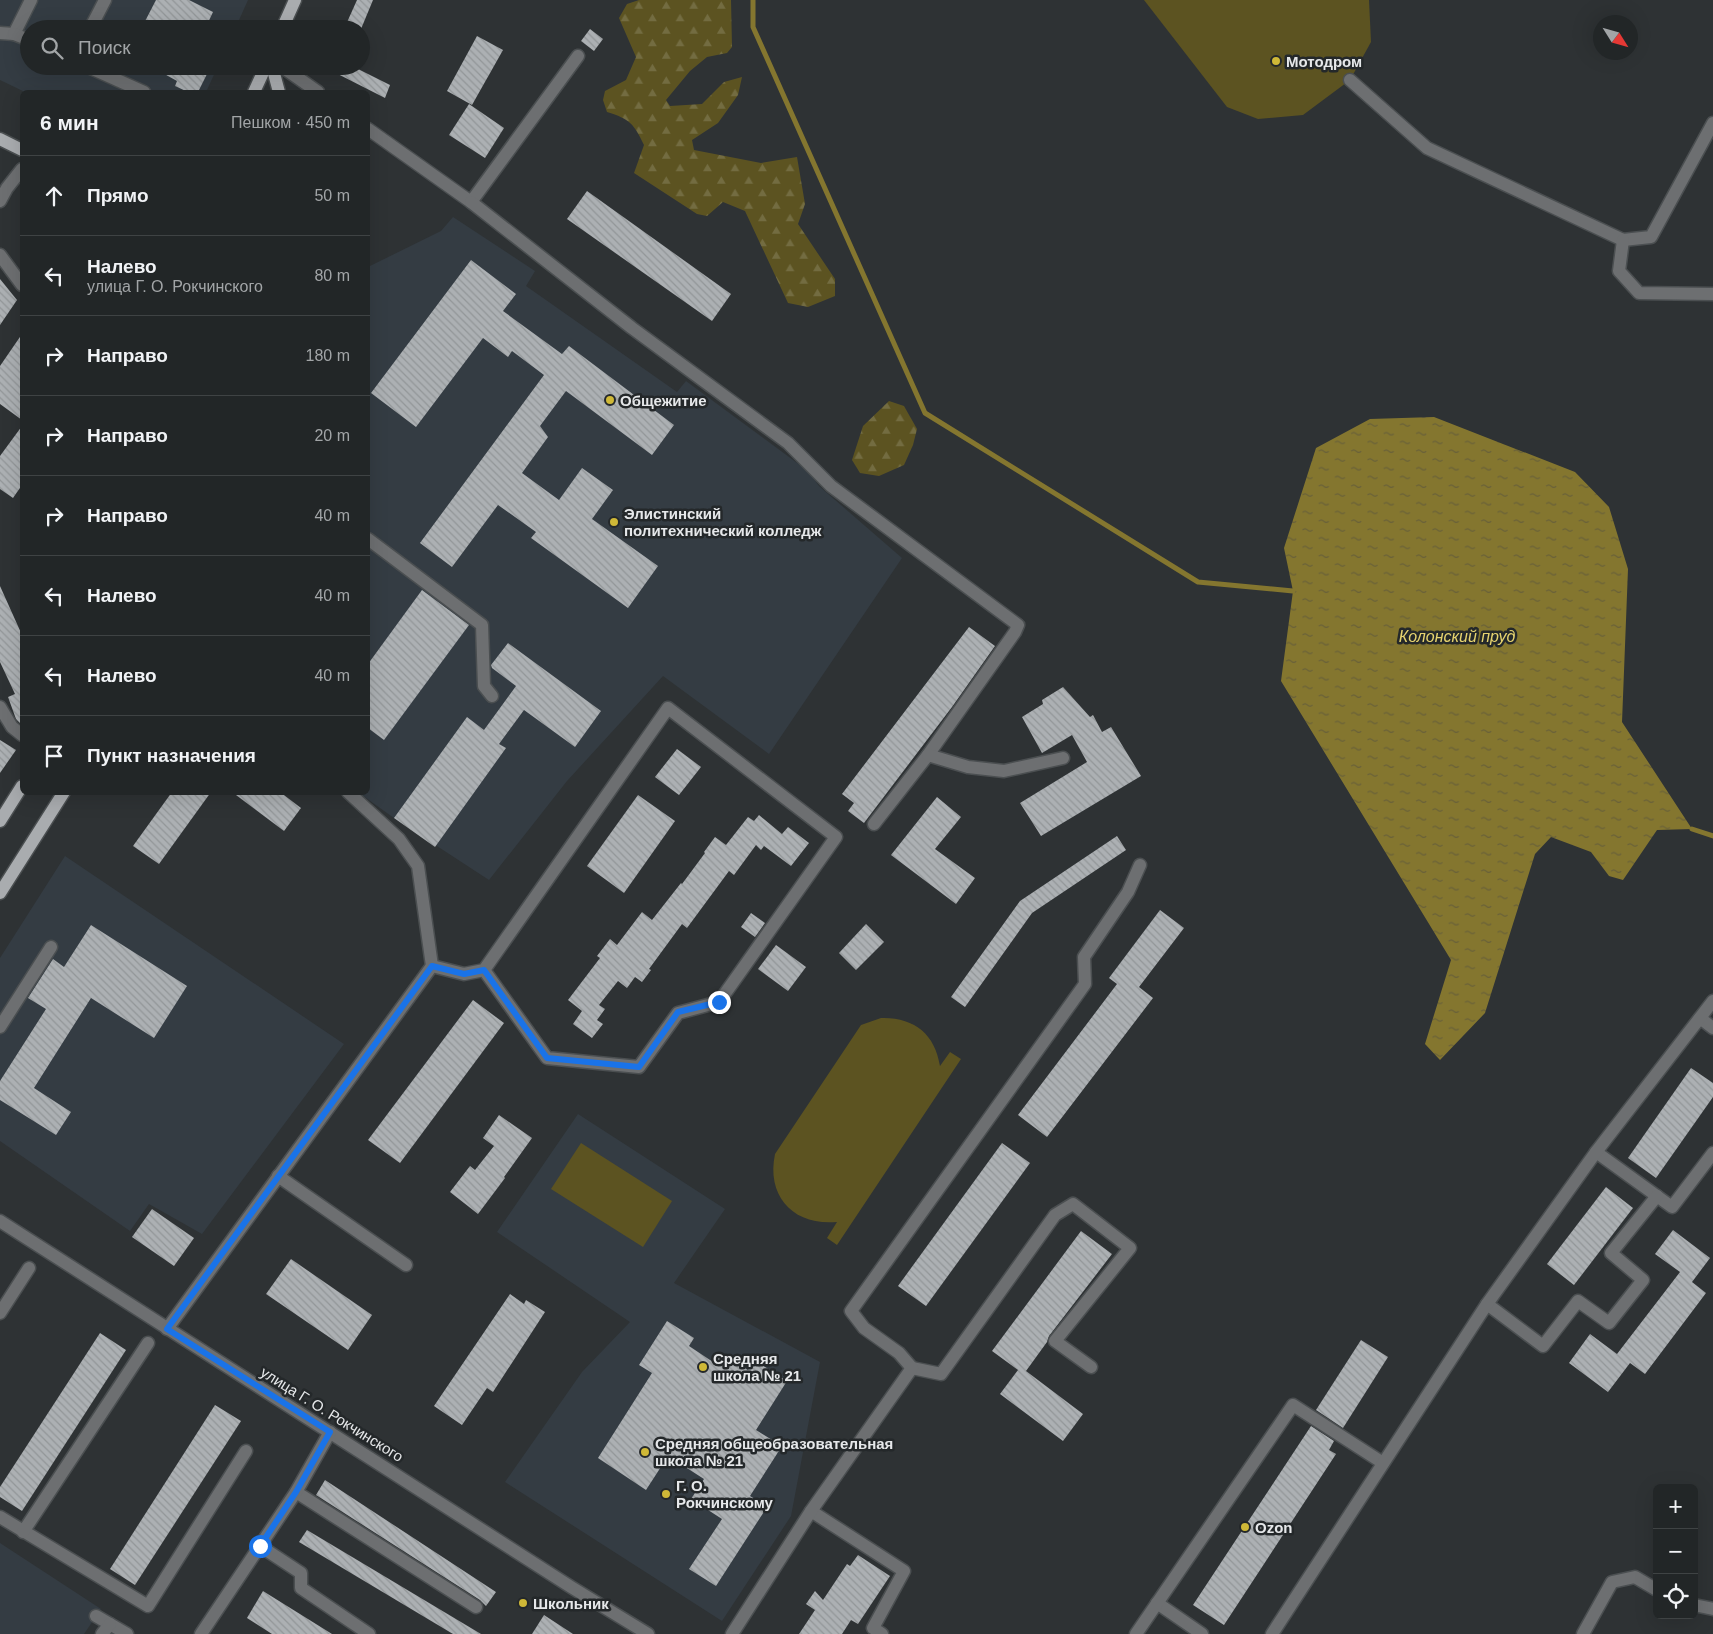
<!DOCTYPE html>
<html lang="ru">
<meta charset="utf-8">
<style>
body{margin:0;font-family:Helvetica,sans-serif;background:#2e3233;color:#f1f3f6}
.controls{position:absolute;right:15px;bottom:15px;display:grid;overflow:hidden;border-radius:8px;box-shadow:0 5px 20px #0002}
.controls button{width:45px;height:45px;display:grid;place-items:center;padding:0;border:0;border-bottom:1px solid #3f4344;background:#222627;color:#f1f3f6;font:25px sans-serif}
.compass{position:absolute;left:1593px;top:15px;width:45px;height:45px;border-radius:50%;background:#222627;box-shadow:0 5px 20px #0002;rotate:127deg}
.stop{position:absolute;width:15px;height:15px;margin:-11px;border:4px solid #1a73e8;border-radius:50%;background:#fff}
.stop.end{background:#1a73e8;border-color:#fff;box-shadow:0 1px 5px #0008}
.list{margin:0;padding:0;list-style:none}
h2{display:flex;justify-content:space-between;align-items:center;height:65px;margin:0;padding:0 20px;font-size:21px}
h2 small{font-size:16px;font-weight:400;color:#a2a5a7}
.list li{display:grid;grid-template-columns:32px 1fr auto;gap:15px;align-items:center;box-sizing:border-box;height:80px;padding:0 20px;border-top:1px solid #3f4344}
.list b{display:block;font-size:19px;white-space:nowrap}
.list p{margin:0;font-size:16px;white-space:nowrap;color:#a2a5a7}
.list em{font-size:16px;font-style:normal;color:#a2a5a7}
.icon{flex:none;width:28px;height:28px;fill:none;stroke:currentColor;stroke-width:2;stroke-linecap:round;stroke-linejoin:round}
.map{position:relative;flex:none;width:1713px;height:1634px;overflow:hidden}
.search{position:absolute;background:#222627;box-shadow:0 5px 20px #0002;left:20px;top:20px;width:350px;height:55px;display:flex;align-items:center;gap:12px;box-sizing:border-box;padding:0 18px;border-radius:28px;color:#a2a5a7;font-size:19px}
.panel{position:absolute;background:#222627;box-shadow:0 5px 20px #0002;left:20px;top:90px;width:350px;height:705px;border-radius:8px}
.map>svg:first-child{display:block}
.built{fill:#343c43}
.forest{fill:url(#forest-firs)}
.pitch{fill:#5c5321}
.water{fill:url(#water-ripples)}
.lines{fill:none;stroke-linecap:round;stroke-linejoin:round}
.stream{stroke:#84762f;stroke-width:5}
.building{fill:url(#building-back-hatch)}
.minor-casing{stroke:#4b4f51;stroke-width:15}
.major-casing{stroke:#4b4f51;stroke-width:15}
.minor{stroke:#6d6f71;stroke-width:12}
.major{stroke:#a9acaf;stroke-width:12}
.route{stroke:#1a73e8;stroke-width:6}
.poi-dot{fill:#cfb837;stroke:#24282a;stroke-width:2}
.labels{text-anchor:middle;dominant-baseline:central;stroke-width:5;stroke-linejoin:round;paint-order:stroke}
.poi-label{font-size:15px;font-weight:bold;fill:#e6e8ea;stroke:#24282a;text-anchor:start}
.street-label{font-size:15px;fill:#e6e8ea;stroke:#24282a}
.water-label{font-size:16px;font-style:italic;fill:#e6d36f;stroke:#24282a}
</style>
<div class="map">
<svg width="1713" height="1634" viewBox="0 0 1713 1634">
<defs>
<pattern id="forest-firs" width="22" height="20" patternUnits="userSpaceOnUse" patternTransform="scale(1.25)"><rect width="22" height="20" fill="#5c5321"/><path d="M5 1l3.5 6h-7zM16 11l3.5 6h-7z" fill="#736c41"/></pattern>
<pattern id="water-ripples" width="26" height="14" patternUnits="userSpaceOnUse" patternTransform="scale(1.25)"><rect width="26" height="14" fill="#84762f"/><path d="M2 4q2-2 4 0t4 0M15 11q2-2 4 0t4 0" fill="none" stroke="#686039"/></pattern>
<pattern id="building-back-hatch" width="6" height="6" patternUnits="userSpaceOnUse" patternTransform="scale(1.25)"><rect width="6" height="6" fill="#acb0b3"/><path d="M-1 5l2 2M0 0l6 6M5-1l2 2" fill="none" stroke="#929698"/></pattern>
</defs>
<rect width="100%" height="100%" fill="#2e3234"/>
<!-- built -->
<g class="built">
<path d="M0 0H248L235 29H29V66H218L206 92H25L0 80Z"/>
<path d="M453 217 535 271 526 286 677 392 686 381 808 471 819 486 902 558 769 754 663 676 567 781 489 880 394 818 359 793 368 792V272L370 266 441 231Z"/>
<path d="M65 856 344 1044 202 1234 149 1204 130 1231 0 1141V958Z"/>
<path d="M578 1114 725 1209 674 1283 820 1362 791 1516 722 1621 505 1482 582 1372 630 1322 497 1232Z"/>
<path d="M0 1543 101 1609 84 1634H0Z"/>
</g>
<!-- forest -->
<g class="forest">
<path d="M639 0H731L732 47 727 53 707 57 690 71 666 100 670 106 702 104 724 82 742 77 738 95 718 123 692 140 694 150 761 163 797 157 805 204 798 224 835 279V296L808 307 788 303 745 211 723 202 707 216 697 214 634 173 644 145C634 124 630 119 607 112L603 100 605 91 626 80 636 57 619 18 627 4Z"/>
<path d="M889 401 904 406 917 429 913 445 904 465 879 476 860 473 852 460 863 426Z"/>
</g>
<!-- pitch -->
<g class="pitch">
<path d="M1144 0H1369L1371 42 1350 80 1303 115 1258 119 1227 107Z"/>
<path d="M881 1018C914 1017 935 1034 940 1066L950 1052 961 1059 837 1245 827 1238 837 1222C794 1226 766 1197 775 1154L861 1025Z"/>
<path d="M581 1143 672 1201 643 1247 551 1189Z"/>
</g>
<!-- water -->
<path class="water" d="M1434 417 1575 472 1609 507 1628 569 1622 722 1692 829 1657 830 1623 880 1609 876 1591 852 1551 837 1535 854 1485 1013 1440 1060 1425 1044 1451 960 1281 681 1293 591 1284 548 1316 448 1370 419Z"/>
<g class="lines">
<!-- stream -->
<g class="stream">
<path d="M753 0V27L925 413 1198 582 1293 591"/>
<path d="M1692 829 1713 836"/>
</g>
</g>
<!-- building -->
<g class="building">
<path d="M156 0H189L213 12 205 29H141Z"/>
<path d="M357 0H373L361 29H344Z"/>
<path d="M590 29 603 39 594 51 581 41Z"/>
<path d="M477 36 503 50 472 105 447 91Z"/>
<path d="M150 66H197L208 72 198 92H188L175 86 177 81Z"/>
<path d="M322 66H352L390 85 385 98Z"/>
<path d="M469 104 504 128 485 158 449 135Z"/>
<path d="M587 191 731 294 712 321 567 219Z"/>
<path d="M471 260 516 294 503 311 562 354 569 346 674 425 652 455 566 391 540 426 548 437 522 473 559 500 582 468 613 490 592 519 658 566 628 608 531 538 536 532 498 505 452 567 420 543 544 375 512 351 508 357 483 338 416 427 371 393Z"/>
<path d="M0 279 17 300 0 325Z"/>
<path d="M22 334V420L0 404V366Z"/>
<path d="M22 426V485L13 498 0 489V456Z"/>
<path d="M0 586 22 635V725L16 719 8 697 15 694 0 662Z"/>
<path d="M422 590 469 625 384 740 368 728V664Z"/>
<path d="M969 627 995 646 952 707 864 823 848 811 854 803 842 794Z"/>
<path d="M508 643 601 711 575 747 524 710 499 744 506 748 435 847 394 818 467 717 484 730 516 686 492 668 491 665Z"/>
<path d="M1063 687 1090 717 1093 715 1102 732 1111 727 1141 776 1041 836 1020 803 1087 762 1072 735 1042 753 1022 717 1043 704 1042 700Z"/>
<path d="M0 740 16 750 0 773Z"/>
<path d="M677 749 701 767 679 795 655 777Z"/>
<path d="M172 792H211L159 864 133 846Z"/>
<path d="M232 792H280L301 808 284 831Z"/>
<path d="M638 795 675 821 624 893 587 866Z"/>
<path d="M937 797 961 817 935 849 975 878 956 904 891 855Z"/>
<path d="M759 815 782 834 788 827 809 843 791 866 764 846 761 850 756 845 734 875 729 871 687 928 682 924 649 969 651 970 642 982 635 977 627 988 618 981 599 1005 605 1009 597 1020 603 1024 592 1038 573 1024 582 1011 568 1000 600 958 597 956 610 939 617 945 642 912 652 920 681 883 682 884 705 853 704 852 715 837 726 845 748 817 754 821Z"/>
<path d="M1117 836 1126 850 1032 913 965 1007 951 997 1020 901Z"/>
<path d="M1160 910 1184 928 1139 987 1153 998 1047 1137 1018 1115 1117 984 1109 978Z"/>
<path d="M751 913 765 923 755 937 741 927Z"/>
<path d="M866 924 884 942 856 970 839 953Z"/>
<path d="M91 925 187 986 154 1038 91 998 34 1088 71 1112 56 1135 0 1100V1081L46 1009 28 998 53 959 64 967Z"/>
<path d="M776 945 806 967 788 991 758 969Z"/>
<path d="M473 1000 504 1023 400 1163 368 1140Z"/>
<path d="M1691 1068 1713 1083V1097L1656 1178 1628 1158Z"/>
<path d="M499 1115 532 1138 504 1177 505 1178 478 1214 450 1192 470 1166 475 1170 494 1146 483 1138Z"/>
<path d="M1002 1143 1030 1163 926 1306 898 1286Z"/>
<path d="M1606 1187 1633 1208 1574 1285 1547 1264Z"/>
<path d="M152 1209 194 1238 174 1266 132 1237Z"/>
<path d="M1673 1230 1710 1258 1692 1282 1706 1293 1645 1374 1630 1363 1608 1392 1569 1363 1590 1334 1617 1354 1680 1272 1655 1254Z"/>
<path d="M1081 1231 1112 1254 1049 1336 1047 1342 1026 1371 1083 1414 1063 1441 1000 1394 1018 1370 992 1351Z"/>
<path d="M291 1259 372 1315 348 1350 266 1294Z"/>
<path d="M510 1294 524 1304 526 1300 545 1312 493 1392 487 1388 462 1425 434 1406Z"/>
<path d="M667 1321 694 1338 689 1346 713 1362 719 1352 748 1370 754 1360 787 1381 756 1430 782 1446 750 1496 767 1507 716 1586 689 1569 722 1519 691 1499 704 1479 668 1456 646 1490 598 1458 652 1373 639 1365Z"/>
<path d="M100 1333 126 1350 22 1511 0 1497V1487Z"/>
<path d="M1361 1340 1388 1357 1343 1428 1316 1410Z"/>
<path d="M215 1405 241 1421 135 1585 110 1569Z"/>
<path d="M1311 1426 1334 1441 1329 1450 1336 1454 1224 1625 1193 1605Z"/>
<path d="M325 1480 496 1592 486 1606 480 1600 316 1495Z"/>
<path d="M307 1530 481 1634H453L299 1542Z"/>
<path d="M858 1555 890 1576 858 1624 851 1620 842 1634H799L815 1610 806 1604 815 1591 823 1600 847 1564 850 1566Z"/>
<path d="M263 1591 332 1634H272L247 1618Z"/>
<path d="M544 1615 573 1634H532Z"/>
</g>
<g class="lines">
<!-- minor casing -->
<g class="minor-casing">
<g id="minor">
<path d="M90 29 105 0"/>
<path d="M0 33 14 34 31 0"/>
<path d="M14 34 29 40"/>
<path d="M86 66 144 92"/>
<path d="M281 66 318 92"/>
<path d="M1350 80 1427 148 1623 240 1651 237 1713 123"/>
<path d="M368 129 471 202 578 56"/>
<path d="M0 201 7 188 22 169"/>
<path d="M471 202 632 328 788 443 831 486 1018 625 1015 632 928 755 874 824"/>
<path d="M1623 240 1619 271 1639 293 1713 294"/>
<path d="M0 255 22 285"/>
<path d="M368 539 482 625 484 686 492 696"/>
<path d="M0 707 12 727 22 735"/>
<path d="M928 755 968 767 1004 771 1063 758"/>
<path d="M348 792 399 839 418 866 432 966"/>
<path d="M1700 1018 1713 1028"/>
<path d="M0 1027 51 947"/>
<path d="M1596 1152 1672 1207 1713 1153"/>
<path d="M278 1176 406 1265"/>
<path d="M0 1221 571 1587 648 1634"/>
<path d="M1487 1304 1543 1346 1578 1301 1609 1323 1643 1280 1611 1253 1657 1196"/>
<path d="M0 1313 29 1268"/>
<path d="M167 1329 432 966 464 974 484 970 668 708 836 837 719 1002 678 1013 639 1067 547 1058 484 970"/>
<path d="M912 1368 941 1374 1055 1215 1073 1204 1130 1248 1055 1341 1091 1367"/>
<path d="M296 1492 476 1607"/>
<path d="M811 1511 904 1571 873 1628 882 1634"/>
<path d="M0 1517 148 1606 246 1451"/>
<path d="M23 1532 148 1343"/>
<path d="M260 1546 301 1573V1588L369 1634"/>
<path d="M1157 1603 1202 1634"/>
<path d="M1694 1605 1713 1609"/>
<path d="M96 1616 127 1634"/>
<path d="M102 1634 110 1624"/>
<path d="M201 1634 296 1492 330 1432"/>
<path d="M732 1634 811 1511 912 1368 899 1353 864 1328 851 1311 1085 984 1084 957 1128 892 1140 865"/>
<path d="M1136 1634 1293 1405 1383 1463"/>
<path d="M1272 1634 1487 1304 1596 1152 1713 1001"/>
<path d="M1583 1634 1612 1582 1635 1577 1657 1590"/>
</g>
</g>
<!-- major casing -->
<g class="major-casing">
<g id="major">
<path d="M282 29 295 0"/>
<path d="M272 66 279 92"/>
<path d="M254 92 266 66"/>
<path d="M0 139 22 150"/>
<path d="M0 821 22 786"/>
<path d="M0 893 64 792"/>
</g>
</g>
<!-- minor -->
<use href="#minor" class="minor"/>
<!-- major -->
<use href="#major" class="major"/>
</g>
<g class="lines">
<!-- route -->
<path class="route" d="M260 1546 296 1492 330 1432 167 1329 432 966 464 974 484 970 547 1058 639 1067 678 1012 719 1002"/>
</g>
<!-- markers -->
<g class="poi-dot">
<circle cx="1276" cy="61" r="5"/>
<circle cx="610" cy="400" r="5"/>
<circle cx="614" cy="522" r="5"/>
<circle cx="703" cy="1367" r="5"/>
<circle cx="645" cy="1452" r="5"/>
<circle cx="666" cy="1494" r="5"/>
<circle cx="1245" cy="1527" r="5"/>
<circle cx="523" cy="1603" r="5"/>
</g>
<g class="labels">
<!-- poi labels -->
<g class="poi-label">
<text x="1286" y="61">Мотодром</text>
<text x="620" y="400">Общежитие</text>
<text x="624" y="513">Элистинский<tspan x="624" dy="17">политехнический колледж</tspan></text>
<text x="713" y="1358">Средняя<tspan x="713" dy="17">школа № 21</tspan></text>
<text x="655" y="1443">Средняя общеобразовательная<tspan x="655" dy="17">школа № 21</tspan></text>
<text x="676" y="1485">Г. О.<tspan x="676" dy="17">Рокчинскому</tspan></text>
<text x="1255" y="1527">Ozon</text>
<text x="533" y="1603">Школьник</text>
</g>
<!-- street labels -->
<g class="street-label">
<text transform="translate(332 1414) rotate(32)">улица Г. О. Рокчинского</text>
</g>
<!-- water labels -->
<g class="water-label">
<text x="1457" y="636">Колонский пруд</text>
</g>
</g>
</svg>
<div class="controls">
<button>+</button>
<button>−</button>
<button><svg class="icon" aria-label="locate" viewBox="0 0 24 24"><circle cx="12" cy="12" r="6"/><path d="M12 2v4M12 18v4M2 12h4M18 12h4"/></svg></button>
</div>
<svg class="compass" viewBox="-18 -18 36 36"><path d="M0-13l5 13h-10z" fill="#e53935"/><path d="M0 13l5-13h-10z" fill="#a2a5a7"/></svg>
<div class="stop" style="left:260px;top:1546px"></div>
<div class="stop end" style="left:719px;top:1002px"></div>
<div class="search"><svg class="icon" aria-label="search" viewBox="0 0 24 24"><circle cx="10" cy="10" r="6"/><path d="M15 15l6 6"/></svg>Поиск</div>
<section class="panel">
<h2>6 мин<small>Пешком · 450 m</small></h2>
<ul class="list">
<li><svg class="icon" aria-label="ahead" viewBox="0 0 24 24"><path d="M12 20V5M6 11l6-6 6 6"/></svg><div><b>Прямо</b></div><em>50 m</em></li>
<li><svg class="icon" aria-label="left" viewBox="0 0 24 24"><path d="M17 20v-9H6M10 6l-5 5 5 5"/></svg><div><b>Налево</b><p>улица Г. О. Рокчинского</p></div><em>80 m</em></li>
<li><svg class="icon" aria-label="right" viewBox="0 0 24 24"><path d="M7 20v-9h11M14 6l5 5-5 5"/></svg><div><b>Направо</b></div><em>180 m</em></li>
<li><svg class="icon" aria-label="right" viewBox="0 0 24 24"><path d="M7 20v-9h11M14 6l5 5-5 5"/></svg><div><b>Направо</b></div><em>20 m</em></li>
<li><svg class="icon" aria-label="right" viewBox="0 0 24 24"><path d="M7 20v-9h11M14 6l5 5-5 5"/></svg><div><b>Направо</b></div><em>40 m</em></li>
<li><svg class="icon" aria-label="left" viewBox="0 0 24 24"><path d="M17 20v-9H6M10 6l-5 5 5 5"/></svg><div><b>Налево</b></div><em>40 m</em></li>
<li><svg class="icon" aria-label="left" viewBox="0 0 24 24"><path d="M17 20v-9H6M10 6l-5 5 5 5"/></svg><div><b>Налево</b></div><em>40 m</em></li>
<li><svg class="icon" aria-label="arrive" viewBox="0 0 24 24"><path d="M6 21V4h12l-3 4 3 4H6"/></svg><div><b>Пункт назначения</b></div></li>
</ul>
</section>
</div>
